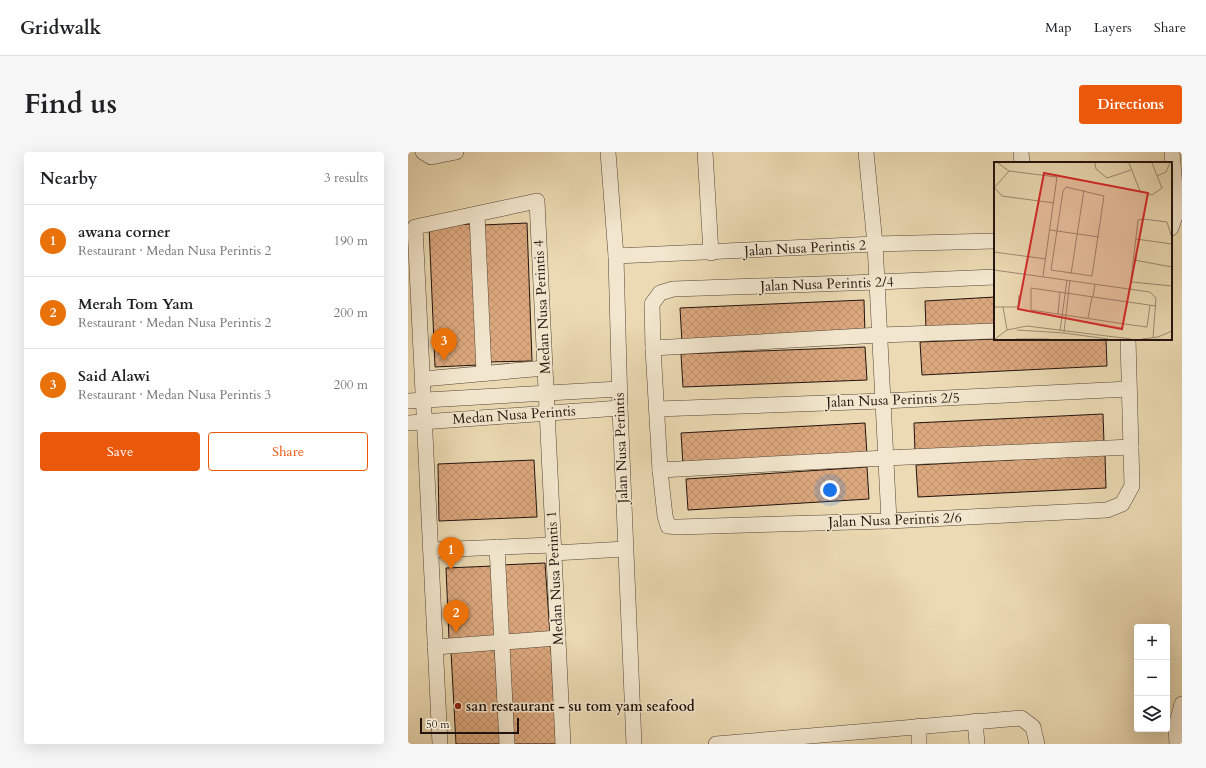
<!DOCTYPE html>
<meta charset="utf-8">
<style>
body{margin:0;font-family:Cardo,serif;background:#f6f6f6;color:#202124}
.controls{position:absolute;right:12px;bottom:12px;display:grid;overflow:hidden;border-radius:4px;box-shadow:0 4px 16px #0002}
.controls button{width:36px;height:36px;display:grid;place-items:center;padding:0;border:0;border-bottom:1px solid #e0e0e0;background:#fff;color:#202124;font:20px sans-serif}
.scale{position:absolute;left:12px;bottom:10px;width:99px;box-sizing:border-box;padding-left:4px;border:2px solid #22130d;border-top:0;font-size:11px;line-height:14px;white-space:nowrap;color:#22130d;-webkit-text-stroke:3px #f2e7ce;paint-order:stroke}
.you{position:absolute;left:422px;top:338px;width:14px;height:14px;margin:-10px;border:3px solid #fff;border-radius:50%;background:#1a73e8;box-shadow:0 0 0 6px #1a73e833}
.badge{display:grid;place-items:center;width:26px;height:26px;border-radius:50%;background:#ea580c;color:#fff;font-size:13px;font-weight:700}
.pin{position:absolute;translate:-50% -33px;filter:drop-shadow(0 1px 2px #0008)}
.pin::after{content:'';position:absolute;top:21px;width:14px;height:12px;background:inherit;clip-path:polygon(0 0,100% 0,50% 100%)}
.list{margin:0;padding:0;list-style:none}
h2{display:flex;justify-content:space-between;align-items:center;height:52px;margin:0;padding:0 16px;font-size:17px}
h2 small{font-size:13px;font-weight:400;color:#757577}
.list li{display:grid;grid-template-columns:26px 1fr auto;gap:12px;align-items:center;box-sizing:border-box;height:72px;padding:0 16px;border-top:1px solid #e0e0e0}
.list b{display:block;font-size:15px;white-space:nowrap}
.list p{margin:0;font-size:13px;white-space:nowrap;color:#757577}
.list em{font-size:13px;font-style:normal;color:#757577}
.actions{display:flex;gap:8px;padding:12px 16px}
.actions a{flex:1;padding:9px 0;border:1px solid #ea580c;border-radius:4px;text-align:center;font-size:14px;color:#ea580c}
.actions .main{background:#ea580c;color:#fff}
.icon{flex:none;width:22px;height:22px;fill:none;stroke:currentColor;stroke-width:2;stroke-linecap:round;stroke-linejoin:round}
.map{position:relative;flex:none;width:774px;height:592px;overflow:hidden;border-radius:4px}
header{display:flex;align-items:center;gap:24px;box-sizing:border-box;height:56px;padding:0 20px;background:#fff;border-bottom:1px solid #e0e0e0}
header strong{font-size:19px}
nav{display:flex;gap:22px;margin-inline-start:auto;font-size:14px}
.intro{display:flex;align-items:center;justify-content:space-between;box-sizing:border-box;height:96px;padding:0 24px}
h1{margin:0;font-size:28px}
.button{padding:10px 18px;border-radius:4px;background:#ea580c;color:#fff;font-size:14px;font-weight:700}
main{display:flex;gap:24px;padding:0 24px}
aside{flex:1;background:#fff;border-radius:4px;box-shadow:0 4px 16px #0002}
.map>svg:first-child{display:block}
.building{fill:url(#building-cross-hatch);stroke:#22130d}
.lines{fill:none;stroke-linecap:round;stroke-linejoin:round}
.minor-casing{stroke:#544536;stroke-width:16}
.minor{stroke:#f2e7ce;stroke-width:15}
.poi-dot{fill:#8f2418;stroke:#f2e7ce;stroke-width:1.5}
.labels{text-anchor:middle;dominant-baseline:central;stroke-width:3;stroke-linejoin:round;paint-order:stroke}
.street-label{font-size:14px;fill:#22130d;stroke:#f2e7ce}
.poi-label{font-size:14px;font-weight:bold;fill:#22130d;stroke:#f2e7ce;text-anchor:start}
.inset-road{fill:none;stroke:#9b8a71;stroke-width:1}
.view{fill:#d62828;fill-opacity:0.15;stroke:#d62828;stroke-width:2}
.inset-edge{fill:none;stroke:#22130d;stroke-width:2}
</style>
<header>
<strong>Gridwalk</strong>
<nav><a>Map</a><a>Layers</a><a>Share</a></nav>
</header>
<div class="intro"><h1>Find us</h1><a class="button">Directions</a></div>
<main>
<aside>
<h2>Nearby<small>3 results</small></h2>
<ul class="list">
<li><span class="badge" style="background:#e8710a">1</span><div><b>awana corner</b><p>Restaurant · Medan Nusa Perintis 2</p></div><em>190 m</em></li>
<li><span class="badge" style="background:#e8710a">2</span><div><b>Merah Tom Yam</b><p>Restaurant · Medan Nusa Perintis 2</p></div><em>200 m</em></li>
<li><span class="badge" style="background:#e8710a">3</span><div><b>Said Alawi</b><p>Restaurant · Medan Nusa Perintis 3</p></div><em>200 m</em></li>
</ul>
<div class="actions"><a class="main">Save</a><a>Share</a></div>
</aside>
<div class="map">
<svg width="774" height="592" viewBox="0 0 774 592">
<defs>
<pattern id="building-cross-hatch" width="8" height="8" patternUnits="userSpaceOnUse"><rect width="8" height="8" fill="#dca87e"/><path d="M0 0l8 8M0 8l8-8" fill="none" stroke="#bc906c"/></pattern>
</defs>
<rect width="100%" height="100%" fill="#ebdab3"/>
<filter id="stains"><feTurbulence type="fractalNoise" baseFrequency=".005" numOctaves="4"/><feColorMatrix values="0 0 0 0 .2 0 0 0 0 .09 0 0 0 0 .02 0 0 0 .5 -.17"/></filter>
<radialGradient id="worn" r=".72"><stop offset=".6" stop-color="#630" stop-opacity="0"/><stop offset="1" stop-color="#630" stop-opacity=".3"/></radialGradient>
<!-- building -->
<g class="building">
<path d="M119 71 124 209 80 210 75 73Z"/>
<path d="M64 72 70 213 27 215 21 74Z"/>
<path d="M587 145V173L518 177 517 149Z"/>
<path d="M456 148 457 183 274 191 272 156Z"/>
<path d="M587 187H698L699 214 514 223 512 190Z"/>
<path d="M457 195 459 228 275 235 273 202Z"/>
<path d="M695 262 696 291 507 300 506 271Z"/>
<path d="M457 271 459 303 275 313 273 281Z"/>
<path d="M697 303 698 336 510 345 508 313Z"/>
<path d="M126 308 129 365 31 369 30 312Z"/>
<path d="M459 315 461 347 280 358 278 327Z"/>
<path d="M137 411 142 482 97 485 93 413Z"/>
<path d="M85 414 88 485 41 487 38 416Z"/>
<path d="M143 494 148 592H101L95 496Z"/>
<path d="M87 498 92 592H48L43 500Z"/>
</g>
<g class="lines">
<!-- minor casing -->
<g class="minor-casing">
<g id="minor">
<path d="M15 0 23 5 48 0"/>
<path d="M200 0 208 104 212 256 226 592"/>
<path d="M297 0 303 101"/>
<path d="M458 0 467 92 469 130 481 369"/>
<path d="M613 0 614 11"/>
<path d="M69 62 76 221"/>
<path d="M763 76 769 58 764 0"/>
<path d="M208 104 467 92 587 89"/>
<path d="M587 125 469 130 265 137 252 141 244 152 245 196 252 318 257 364 260 374 270 375 481 369 699 358 714 352 724 334 720 187"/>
<path d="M245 196 472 183 587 179"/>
<path d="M15 227 137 216"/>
<path d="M0 249 211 237"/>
<path d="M249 257 475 249 721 237"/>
<path d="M0 271 212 256"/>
<path d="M252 318 478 306 723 295"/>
<path d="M89 395 99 592"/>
<path d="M23 398 145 393"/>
<path d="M146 401 217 397"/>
<path d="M27 495 150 486"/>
<path d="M567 569 569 592"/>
<path d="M511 574V592"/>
<path d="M32 592 7 75 129 49 155 592"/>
<path d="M308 592 613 566 625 575 629 592"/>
<path d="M769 592 768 574 774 552"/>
</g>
</g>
<!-- minor -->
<use href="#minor" class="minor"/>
</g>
<!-- markers -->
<circle class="poi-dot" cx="50" cy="554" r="4"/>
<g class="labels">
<!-- street labels -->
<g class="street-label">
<text transform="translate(397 96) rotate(-3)">Jalan Nusa Perintis 2</text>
<text transform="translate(419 132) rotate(-2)">Jalan Nusa Perintis 2/4</text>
<text transform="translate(134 155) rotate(-93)">Medan Nusa Perintis 4</text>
<text transform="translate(485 248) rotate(-2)">Jalan Nusa Perintis 2/5</text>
<text transform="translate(106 263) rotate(-4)">Medan Nusa Perintis</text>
<text transform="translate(213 296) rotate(-92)">Jalan Nusa Perintis</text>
<text transform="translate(487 368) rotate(-2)">Jalan Nusa Perintis 2/6</text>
<text transform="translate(147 426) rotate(-93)">Medan Nusa Perintis 1</text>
</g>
<!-- poi labels -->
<g class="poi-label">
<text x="58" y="554">san restaurant - su tom yam seafood</text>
</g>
</g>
<!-- overview -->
<g transform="translate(586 10)">
<rect width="178" height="178" fill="#ebdab3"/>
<path class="inset-road" d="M4 1 15 9 63 15 49 114M101 1 102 7 113 16 137 8M135 1 146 29 158 33 168 26 158 1M163 14 172 10 176 1M72 25 110 34 98 114 57 108 69 29ZM0 26 15 9M1 26 8 34 60 41M56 68 105 75M142 77 178 82M0 90 52 97M140 98 178 105M0 108 156 130 162 136 159 176M77 112 90 28M138 120 178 124M136 127 144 58 149 57 173 60 178 76M99 135 101 122M156 143 153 165 138 163 37 148V126L162 144M0 145H24L25 133M9 145 13 168M64 152 66 130M94 156 98 135M23 168 70 171 114 177M66 169 73 118M70 170 76 118M1 177 13 168 33 164 137 177M22 177H55M148 177 164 175 178 169"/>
<path class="view" d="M50 11 154 31 128 167 24 147Z"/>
<rect width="178" height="178" class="inset-edge"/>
</g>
<rect width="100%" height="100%" filter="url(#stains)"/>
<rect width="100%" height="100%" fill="url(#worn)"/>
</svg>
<div class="controls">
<button>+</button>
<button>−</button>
<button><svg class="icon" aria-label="layers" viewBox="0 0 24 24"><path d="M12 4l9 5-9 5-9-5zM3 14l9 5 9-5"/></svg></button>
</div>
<div class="scale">50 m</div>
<div class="you"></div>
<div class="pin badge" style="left:43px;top:418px;background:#e8710a">1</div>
<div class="pin badge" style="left:48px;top:481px;background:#e8710a">2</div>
<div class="pin badge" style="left:36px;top:209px;background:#e8710a">3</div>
</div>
</main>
